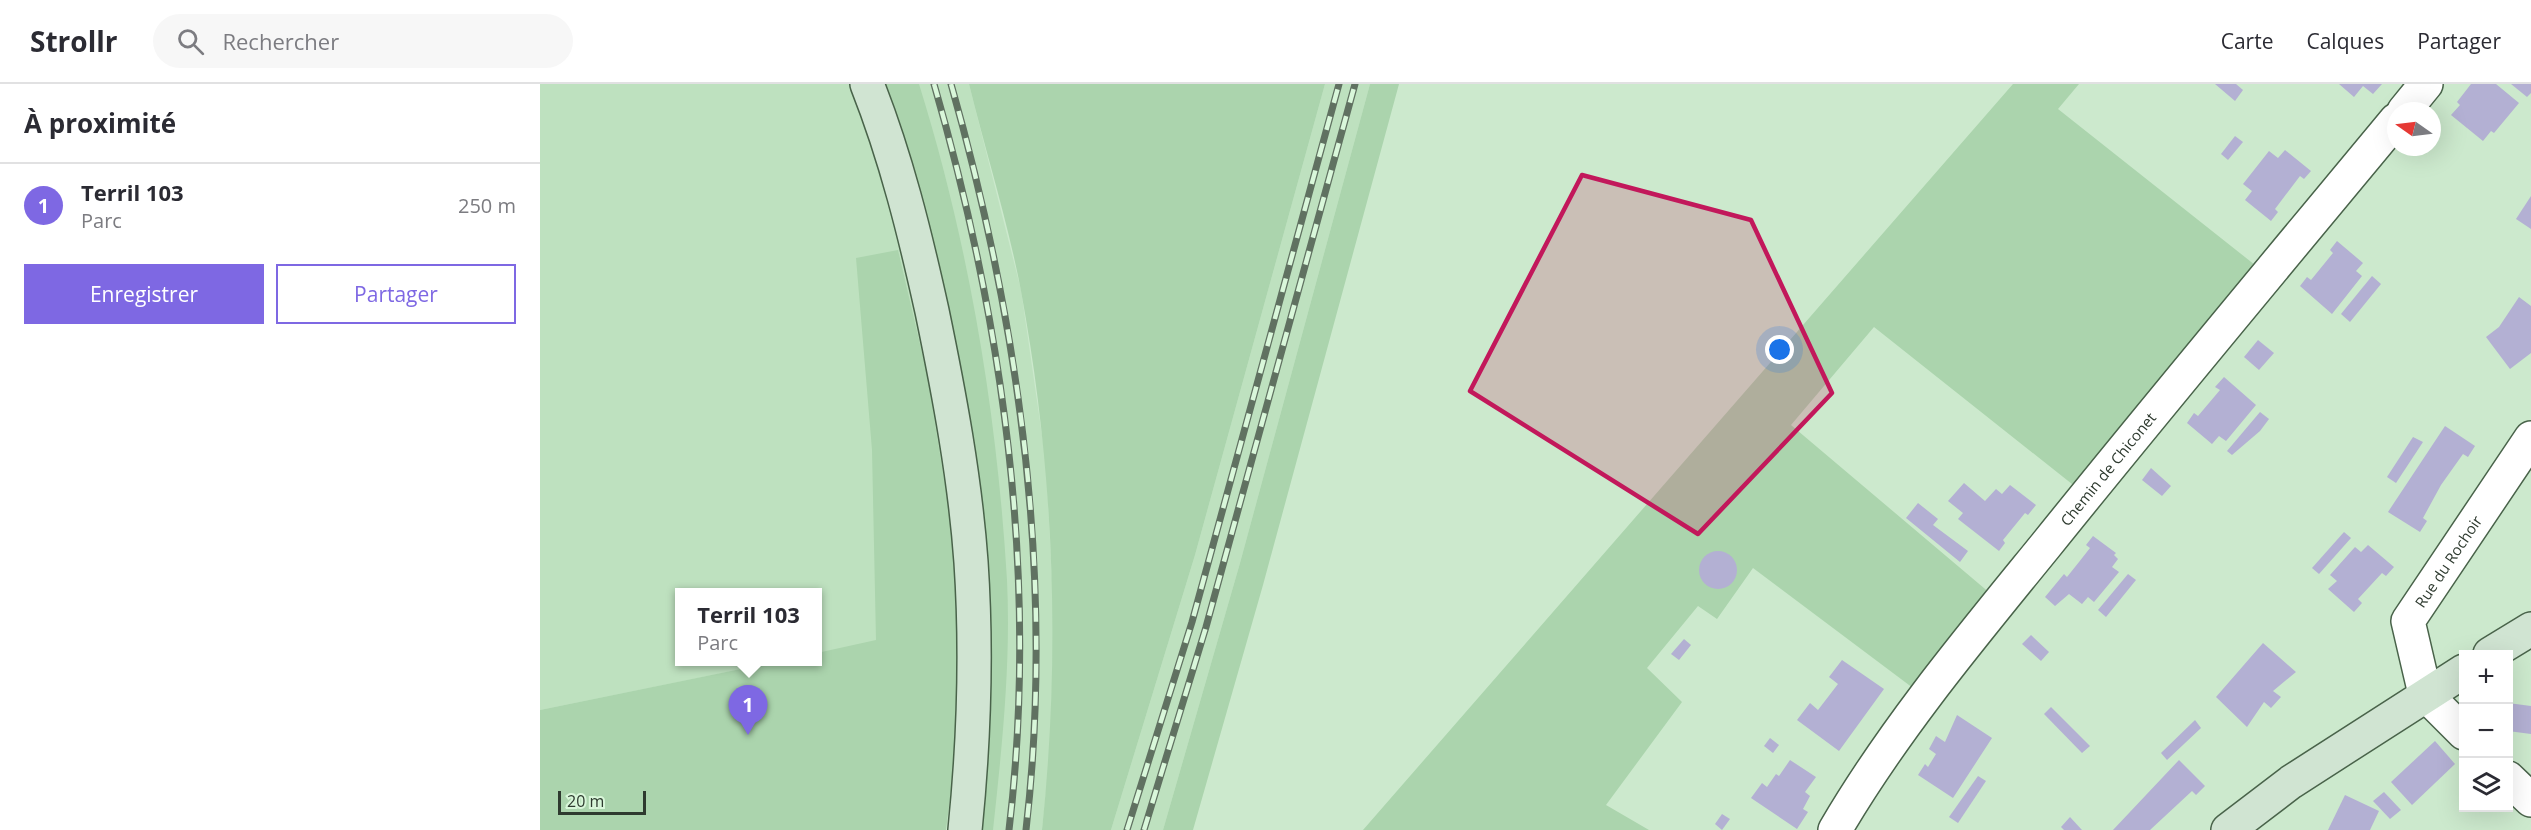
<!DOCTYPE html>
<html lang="fr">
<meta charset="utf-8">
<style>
body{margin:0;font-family:"Open Sans",sans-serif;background:#f7f7f7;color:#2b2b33}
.controls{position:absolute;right:18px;bottom:18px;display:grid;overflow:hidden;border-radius:0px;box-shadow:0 6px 24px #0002}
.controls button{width:54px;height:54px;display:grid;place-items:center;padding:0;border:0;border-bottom:2px solid #e1e1e2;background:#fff;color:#2b2b33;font:30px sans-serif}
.compass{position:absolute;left:1847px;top:18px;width:54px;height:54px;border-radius:50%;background:#fff;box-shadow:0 6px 24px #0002;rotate:284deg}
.scale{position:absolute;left:18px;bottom:15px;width:88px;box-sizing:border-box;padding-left:6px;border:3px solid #2e3a2f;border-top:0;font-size:16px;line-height:21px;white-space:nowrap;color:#2e3a2f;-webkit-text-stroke:4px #d9f7da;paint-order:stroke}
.you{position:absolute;left:1240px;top:266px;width:21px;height:21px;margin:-15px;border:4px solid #fff;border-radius:50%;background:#1a73e8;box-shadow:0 0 0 9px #1a73e833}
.badge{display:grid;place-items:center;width:39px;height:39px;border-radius:50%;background:#7e68e3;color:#fff;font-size:20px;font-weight:700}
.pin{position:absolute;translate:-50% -50px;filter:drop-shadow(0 2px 3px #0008)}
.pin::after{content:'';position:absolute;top:32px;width:21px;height:18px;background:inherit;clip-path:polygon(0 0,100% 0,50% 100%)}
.popup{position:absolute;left:135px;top:504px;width:147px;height:78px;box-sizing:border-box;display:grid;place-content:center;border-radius:0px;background:#fff;filter:drop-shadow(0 2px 4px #0005);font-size:20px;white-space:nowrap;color:#7c7c81}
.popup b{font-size:22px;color:#2b2b33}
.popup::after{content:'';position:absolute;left:50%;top:100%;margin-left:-12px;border:12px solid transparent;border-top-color:#fff}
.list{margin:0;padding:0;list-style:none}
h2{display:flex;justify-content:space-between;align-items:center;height:78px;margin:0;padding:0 24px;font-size:26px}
h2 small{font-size:20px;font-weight:400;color:#7c7c81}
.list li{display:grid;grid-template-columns:39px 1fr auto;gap:18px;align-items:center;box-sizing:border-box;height:84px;padding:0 24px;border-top:2px solid #e1e1e2}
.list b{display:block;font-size:22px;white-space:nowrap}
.list p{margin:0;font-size:20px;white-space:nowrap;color:#7c7c81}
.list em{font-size:20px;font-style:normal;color:#7c7c81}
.actions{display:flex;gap:12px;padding:18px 24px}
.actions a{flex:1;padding:14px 0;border:2px solid #7e68e3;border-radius:0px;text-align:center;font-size:21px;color:#7e68e3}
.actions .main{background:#7e68e3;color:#fff}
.icon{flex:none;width:33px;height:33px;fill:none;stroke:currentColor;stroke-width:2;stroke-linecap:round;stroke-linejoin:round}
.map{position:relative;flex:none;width:1991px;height:746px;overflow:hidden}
header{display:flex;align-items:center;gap:36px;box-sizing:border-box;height:84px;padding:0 30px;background:#fff;border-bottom:2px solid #e1e1e2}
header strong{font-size:28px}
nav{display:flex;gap:33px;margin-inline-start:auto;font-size:21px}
.search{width:420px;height:54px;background:#f7f7f7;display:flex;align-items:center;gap:15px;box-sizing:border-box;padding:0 21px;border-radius:33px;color:#7c7c81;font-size:22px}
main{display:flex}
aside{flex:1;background:#fff}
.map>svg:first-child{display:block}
.built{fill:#bee1bf}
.green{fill:#abd4ad}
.building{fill:#b3b0d3}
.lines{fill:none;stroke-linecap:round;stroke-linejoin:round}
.street-casing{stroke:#49634a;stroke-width:36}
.secondary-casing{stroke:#49634a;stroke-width:36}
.street{stroke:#fff;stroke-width:33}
.secondary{stroke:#d0e4d2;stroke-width:33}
.rail-casing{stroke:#607161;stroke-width:7}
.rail{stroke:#d9f7da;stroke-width:4.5;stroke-dasharray:14;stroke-linecap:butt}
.marked{fill:#c2185b;fill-opacity:0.2;stroke:#c2185b;stroke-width:4.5;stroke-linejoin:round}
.labels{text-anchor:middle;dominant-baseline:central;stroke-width:6;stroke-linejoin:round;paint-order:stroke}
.street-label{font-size:15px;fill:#2e3a2f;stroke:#d9f7da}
</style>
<header>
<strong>Strollr</strong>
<div class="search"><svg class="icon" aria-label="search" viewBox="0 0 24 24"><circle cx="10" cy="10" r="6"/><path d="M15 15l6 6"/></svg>Rechercher</div>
<nav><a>Carte</a><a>Calques</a><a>Partager</a></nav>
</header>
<main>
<aside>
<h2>À proximité<small></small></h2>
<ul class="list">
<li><span class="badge">1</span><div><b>Terril 103</b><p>Parc</p></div><em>250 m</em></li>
</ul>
<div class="actions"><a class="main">Enregistrer</a><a>Partager</a></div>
</aside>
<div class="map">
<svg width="1991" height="746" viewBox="0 0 1991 746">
<rect width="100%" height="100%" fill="#cce9cd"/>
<!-- built -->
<g class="built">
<path d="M0 0H429L481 206 506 379 514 533 510 670 502 746H435L446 547 277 569V508H139V578H236L0 626Z"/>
<path d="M785 0H830L700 479 623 746H571L655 471Z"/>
</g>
<!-- green -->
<g class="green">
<path d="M340 0H379C429 160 457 329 467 496 471 580 462 663 453 746H435L446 546Z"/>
<path d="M429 0H785L655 471 571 746H502C521 566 514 385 481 207 468 138 446 69 429 0Z"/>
<path d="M830 0H859L723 501 653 746H623L700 479Z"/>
<path d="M1473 0H1539L1518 25 1715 181 1537 404 1334 243 1251 341 1451 510 1377 607 1213 484 1177 535 1158 522 1107 584 1142 618 1066 721 1109 746H823Z"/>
<path d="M358 166 387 290 417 475 418 558 415 676 406 746H0V626L235 578H277V569L336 556 332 366 316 174Z"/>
</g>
<!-- building -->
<g class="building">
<path d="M1675 0H1696L1703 6 1695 17Z"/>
<path d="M1799 0H1842L1833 10 1823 2 1814 13Z"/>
<path d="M1931 0H1956L1979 19 1954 49 1951 47 1943 57 1911 31 1920 21 1917 18Z"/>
<path d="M1971 0H1991V9L1987 13Z"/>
<path d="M1695 52 1703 58 1688 76 1681 70Z"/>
<path d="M1745 66 1771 87 1764 95 1760 92 1735 125 1738 128 1731 137 1705 116 1712 107 1703 100 1729 67 1738 74Z"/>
<path d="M1991 112V145L1976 135Z"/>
<path d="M1797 157 1823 179 1816 187 1822 192 1792 230 1760 202 1767 193 1771 196 1793 169 1790 166Z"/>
<path d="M1832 192 1841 200 1810 238 1801 230Z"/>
<path d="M1979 213 1991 222V269L1970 285 1946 253 1959 243Z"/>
<path d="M1718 256 1734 269 1719 286 1704 273Z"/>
<path d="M1684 293 1716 321 1686 357 1679 352 1672 360 1647 339 1654 329 1658 332 1680 306 1675 303Z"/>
<path d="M1720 328 1729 335 1720 347 1692 371 1687 367Z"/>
<path d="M1905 342 1935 362 1928 373 1923 370 1901 401 1883 434 1887 437 1880 448 1848 428Z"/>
<path d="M1873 353 1883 358 1856 399 1847 393Z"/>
<path d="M1611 384 1631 402 1622 412 1602 396Z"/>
<path d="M1424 399 1445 417 1456 405 1462 410 1470 401 1496 421 1488 431 1485 429 1463 456 1465 459 1459 467 1418 435 1423 429 1408 417Z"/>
<path d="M1378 419 1398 435 1393 441 1428 467 1420 478 1366 434Z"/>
<path d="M1804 448 1811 454 1779 490 1772 484Z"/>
<path d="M1553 452 1576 469 1574 471 1578 475 1572 483 1579 488 1554 518 1548 513 1542 520 1529 510 1515 522 1505 513 1524 490 1527 493 1539 478 1550 464 1546 461Z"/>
<path d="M1828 461 1854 483 1846 492 1842 489 1818 515 1822 519 1814 528 1788 505 1797 497 1790 491 1815 463 1821 468Z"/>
<circle cx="1178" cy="486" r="19"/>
<path d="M1588 490 1596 496 1566 533 1558 526Z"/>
<path d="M1491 551 1509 568 1501 577 1482 560Z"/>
<path d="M1144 555 1151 561 1139 576 1131 570Z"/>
<path d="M1723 559 1756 588 1733 607 1741 613 1731 624 1724 618 1707 643 1676 613Z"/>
<path d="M1302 576 1344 605 1299 667 1257 636 1270 619 1278 626 1298 600 1289 593Z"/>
<path d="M1968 619 1991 622V650L1968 647Z"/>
<path d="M1511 623 1550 662 1542 669 1504 630Z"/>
<path d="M1417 631 1452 654 1413 714 1378 691 1385 680 1388 683 1396 670 1389 665 1396 652 1405 658Z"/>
<path d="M1655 636 1661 644 1627 676 1621 669Z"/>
<path d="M1230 654 1239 661 1233 669 1224 662Z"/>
<path d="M1895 657 1915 680 1872 721 1851 698Z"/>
<path d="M1250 676 1276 693 1265 708 1270 712 1263 725 1268 728 1257 745 1211 714 1222 699 1227 703 1236 690 1239 692Z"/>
<path d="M1639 676 1665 702 1656 711 1652 707 1610 746H1573Z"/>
<path d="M1438 692 1446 697 1418 739 1409 733Z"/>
<path d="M1844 708 1861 726 1850 735 1833 717Z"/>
<path d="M1805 711 1839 727 1830 746H1788Z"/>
<path d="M1182 730 1190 735 1182 746 1175 740Z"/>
<path d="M1530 733 1542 746H1524L1521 743Z"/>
</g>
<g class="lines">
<!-- street casing -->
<g class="street-casing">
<g id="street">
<path d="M1864 27 1886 0"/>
<path id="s1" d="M1924 649 1885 610 1868 537 1991 354"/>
<path d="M1968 694 1991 716"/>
<path id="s2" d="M1295 746C1354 645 1432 552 1506 461 1621 318 1739 177 1856 36"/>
</g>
</g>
<!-- secondary casing -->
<g class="secondary-casing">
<g id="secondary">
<path d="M327 0C356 73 375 150 392 227 409 309 425 394 431 478 437 567 434 657 425 746"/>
<path d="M1950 570 1991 545"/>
<path d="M1688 746 1751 698 1924 587"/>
</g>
</g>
<!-- street -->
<use href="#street" class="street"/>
<!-- secondary -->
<use href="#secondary" class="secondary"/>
<!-- rail casing -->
<g class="rail-casing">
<g id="rail">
<path d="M394 0C464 242 499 494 469 746"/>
<path d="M411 0C480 243 515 494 486 746"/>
<path d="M587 746 652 538 799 0"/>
<path d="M604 746 666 543 815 0"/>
</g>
</g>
<!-- rail -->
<use href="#rail" class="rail"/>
</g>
<!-- marked area -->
<path class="marked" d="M1042 91 1211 136 1292 309 1158 450 930 307Z"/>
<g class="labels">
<!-- street labels -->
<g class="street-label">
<text stroke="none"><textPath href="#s2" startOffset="453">Chemin de Chiconet</textPath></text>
<text stroke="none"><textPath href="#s1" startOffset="202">Rue du Rochoir</textPath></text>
</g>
</g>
</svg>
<div class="controls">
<button>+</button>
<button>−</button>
<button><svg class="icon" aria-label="layers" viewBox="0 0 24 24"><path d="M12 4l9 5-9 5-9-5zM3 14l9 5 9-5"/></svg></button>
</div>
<svg class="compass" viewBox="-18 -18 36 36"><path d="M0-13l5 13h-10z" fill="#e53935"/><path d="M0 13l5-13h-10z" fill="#7c7c81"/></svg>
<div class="scale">20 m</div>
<div class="you"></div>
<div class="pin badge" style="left:208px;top:651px">1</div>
<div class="popup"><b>Terril 103</b>Parc</div>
</div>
</main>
